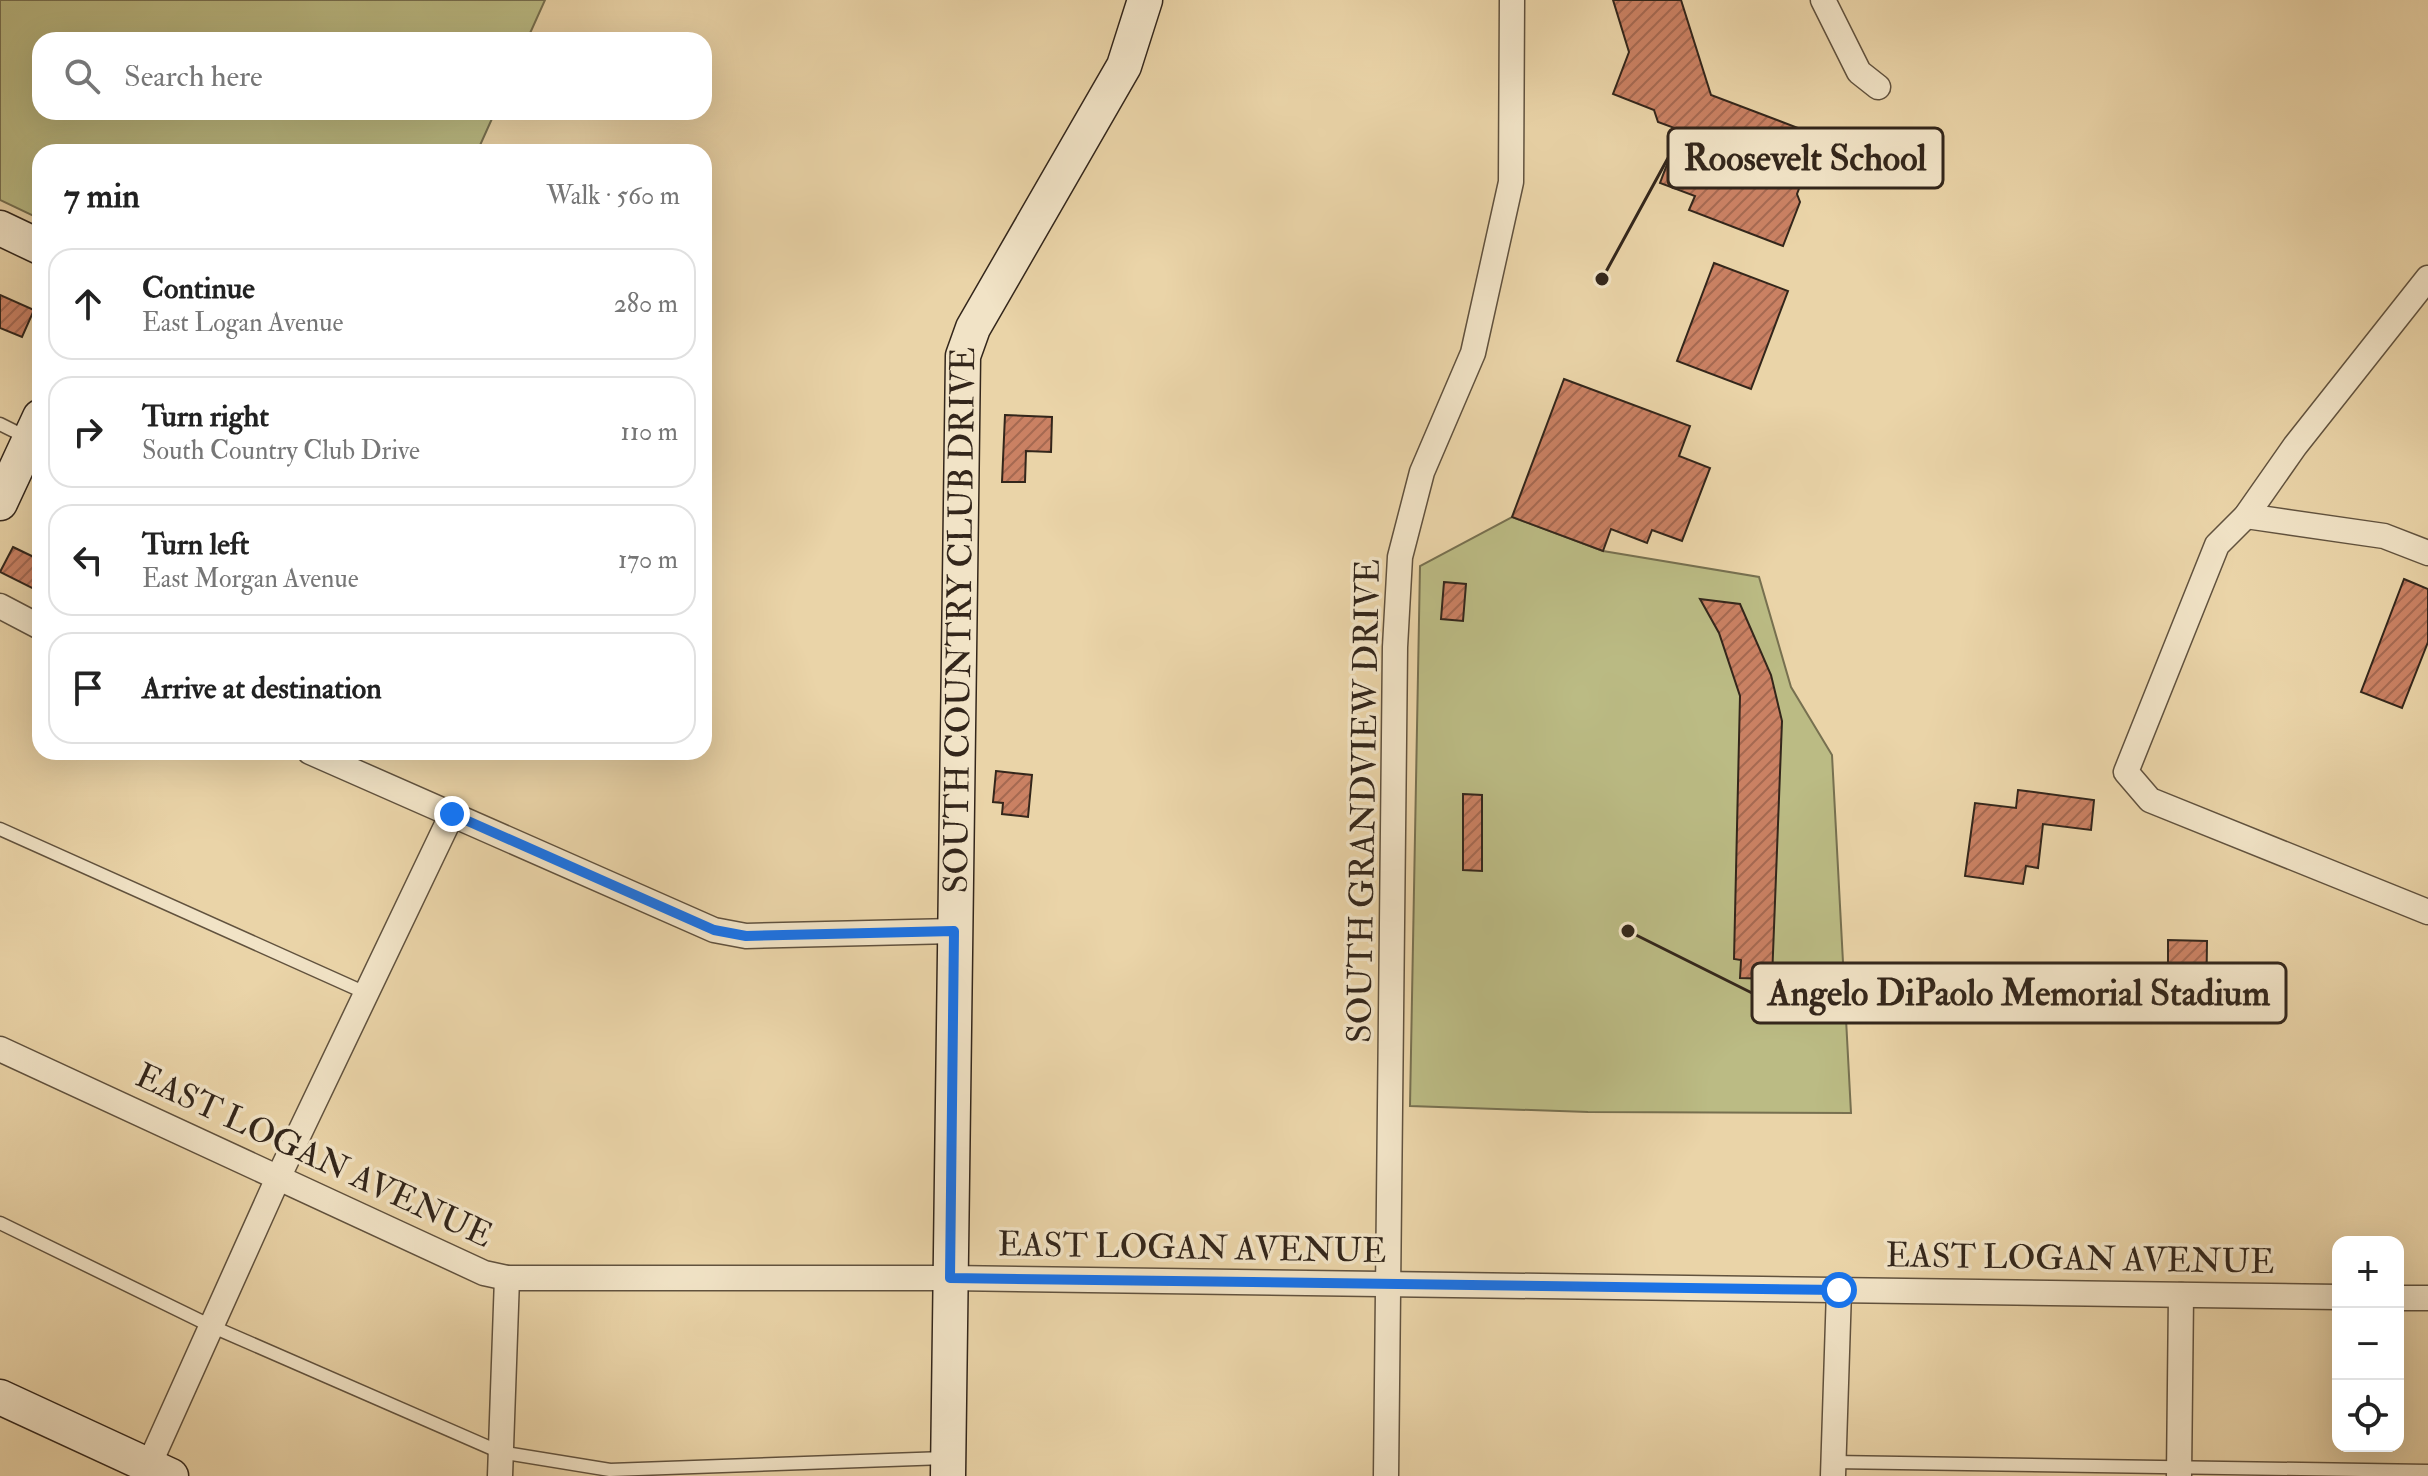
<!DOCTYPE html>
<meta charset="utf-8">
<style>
body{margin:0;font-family:"IM FELL Double Pica",serif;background:#f6f6f6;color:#222}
.controls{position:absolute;right:24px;bottom:24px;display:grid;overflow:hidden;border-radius:16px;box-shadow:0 8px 32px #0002}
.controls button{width:72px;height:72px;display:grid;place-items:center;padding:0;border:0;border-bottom:2px solid #e0e0e0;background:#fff;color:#222;font:40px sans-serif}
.stop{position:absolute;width:24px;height:24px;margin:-18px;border:6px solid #1a73e8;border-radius:50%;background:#fff}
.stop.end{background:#1a73e8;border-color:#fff;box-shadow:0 2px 8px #0008}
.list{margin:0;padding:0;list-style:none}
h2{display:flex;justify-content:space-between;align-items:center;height:104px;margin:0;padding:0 32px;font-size:34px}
h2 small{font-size:26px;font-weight:400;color:#767676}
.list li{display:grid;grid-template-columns:52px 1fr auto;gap:24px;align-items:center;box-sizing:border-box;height:112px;margin:0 16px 16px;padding:0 16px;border:2px solid #e0e0e0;border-radius:24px}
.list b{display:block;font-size:30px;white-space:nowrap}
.list p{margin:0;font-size:26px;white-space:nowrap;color:#767676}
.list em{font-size:26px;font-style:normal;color:#767676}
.icon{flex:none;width:44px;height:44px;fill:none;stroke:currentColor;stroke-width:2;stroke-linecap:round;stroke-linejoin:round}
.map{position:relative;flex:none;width:2428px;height:1476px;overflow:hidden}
.search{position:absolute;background:#fff;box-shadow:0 8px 32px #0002;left:32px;top:32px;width:680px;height:88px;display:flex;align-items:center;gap:20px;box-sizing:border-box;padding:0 28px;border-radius:24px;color:#767676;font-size:30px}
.panel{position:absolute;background:#fff;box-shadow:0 8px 32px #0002;left:32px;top:144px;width:680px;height:616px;border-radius:24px}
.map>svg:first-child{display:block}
.green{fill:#bbbb84;stroke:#777050;stroke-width:2}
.building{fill:url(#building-hatch);stroke:#33261b;stroke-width:2}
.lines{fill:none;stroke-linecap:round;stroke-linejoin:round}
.lane-casing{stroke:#61523e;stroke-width:15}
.street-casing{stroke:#61523e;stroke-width:27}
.secondary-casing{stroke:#33261b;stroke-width:37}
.lane{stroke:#f1e3c6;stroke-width:12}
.street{stroke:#f1e3c6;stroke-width:24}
.secondary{stroke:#f1e3c6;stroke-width:34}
.route{stroke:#1a73e8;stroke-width:10}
.labels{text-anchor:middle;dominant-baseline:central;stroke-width:7;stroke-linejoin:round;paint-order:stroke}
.street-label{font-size:34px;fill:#33261b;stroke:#f1e3c6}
.leader{fill:none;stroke:#33261b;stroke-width:3}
.callout-dot{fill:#33261b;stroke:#f1e3c6;stroke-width:3}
.callout{fill:#f1e3c6;stroke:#33261b;stroke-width:3}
.callout-label{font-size:36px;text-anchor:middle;font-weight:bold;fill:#33261b}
</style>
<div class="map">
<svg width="2428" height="1476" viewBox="0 0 2428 1476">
<defs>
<pattern id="building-hatch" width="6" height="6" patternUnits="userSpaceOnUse" patternTransform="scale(2)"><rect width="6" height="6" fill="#ca8163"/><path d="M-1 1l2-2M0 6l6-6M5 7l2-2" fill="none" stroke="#a56951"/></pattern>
</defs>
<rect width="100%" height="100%" fill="#ead4a8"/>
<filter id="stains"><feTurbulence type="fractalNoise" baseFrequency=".0025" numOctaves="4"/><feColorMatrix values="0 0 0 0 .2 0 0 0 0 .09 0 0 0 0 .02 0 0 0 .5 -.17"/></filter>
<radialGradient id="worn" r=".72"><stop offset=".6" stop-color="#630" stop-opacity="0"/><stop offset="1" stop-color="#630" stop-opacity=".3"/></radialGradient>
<!-- green -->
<g class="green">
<path d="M0 0H545L527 40H40V112H495L477 152H40V219L0 200Z"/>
<path d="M1512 517 1603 551 1759 577 1791 687 1832 755 1851 1113 1588 1112 1410 1106 1420 566Z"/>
</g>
<!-- building -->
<g class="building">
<path d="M1613 0H1681L1711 95 1819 136 1797 194 1800 202 1783 246 1689 210 1695 196 1660 183 1680 130 1658 122 1654 110 1613 94 1629 52Z"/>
<path d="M1714 263 1788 291 1751 389 1677 361Z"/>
<path d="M0 295 34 310 22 337 0 328Z"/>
<path d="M1564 379 1690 426 1679 456 1710 468 1682 541 1652 530 1647 543 1611 529 1603 551 1512 517Z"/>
<path d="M1005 415 1052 417 1051 452 1026 451 1025 482H1002Z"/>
<path d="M13 547 40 560V592L0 572Z"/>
<path d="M2404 579 2428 589V642L2402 708 2361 692Z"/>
<path d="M1444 582 1466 584 1463 621 1441 619Z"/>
<path d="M1700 599 1740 604 1771 675 1782 721 1772 979 1740 978 1741 960 1734 959 1740 696 1719 633Z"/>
<path d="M996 771 1032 775 1028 817 1002 814 1003 803 993 802Z"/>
<path d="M2018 790 2094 800 2091 830 2043 824 2038 868 2026 866 2023 884 1965 876 1975 803 2016 808Z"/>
<path d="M1463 794 1482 795V871L1463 870Z"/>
<path d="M2168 940 2207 941 2206 1015 2177 1014 2178 968H2168Z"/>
</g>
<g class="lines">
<!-- lane casing -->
<g class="lane-casing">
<g id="lane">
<path d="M0 424 26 437"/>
<path d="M0 829 368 994"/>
<path d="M0 1223 211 1326 500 1452 610 1470 945 1458"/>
<path d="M1833 1462 2428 1471"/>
</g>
</g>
<!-- street casing -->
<g class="street-casing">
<g id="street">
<path d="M1823 0 1859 72 1878 87"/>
<path d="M2428 278 2295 446 2246 516 2217 545 2126 772 2150 800 2428 912"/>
<path d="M2246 516 2384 536 2428 553"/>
<path d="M0 606 40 627"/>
<path d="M310 752 714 930 746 936 954 931"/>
<path d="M0 1049 484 1273 507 1278H950L2338 1297"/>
<path d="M2398 1298H2428"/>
<path d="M144 1476 278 1178 452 814"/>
<path d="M500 1476 507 1278"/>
<path d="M1386 1476 1395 647 1400 557 1422 472 1473 353 1511 182 1512 0"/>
<path d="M1833 1476 1839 1290"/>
<path d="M2179 1476 2181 1295"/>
</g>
</g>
<!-- secondary casing -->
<g class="secondary-casing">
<g id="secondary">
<path d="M0 228 40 247"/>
<path d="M0 503 40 417"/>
<path d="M0 1397 171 1476"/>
<path id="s1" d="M948 1476 963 356 973 328 1124 66 1145 0"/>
</g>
</g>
<!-- lane -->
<use href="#lane" class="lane"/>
<!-- street -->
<use href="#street" class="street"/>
<!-- secondary -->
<use href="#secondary" class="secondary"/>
</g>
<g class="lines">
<!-- route -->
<path class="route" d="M452 814 714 930 746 936 954 931 950 1278 1839 1290"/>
</g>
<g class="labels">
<!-- street labels -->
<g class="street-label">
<text stroke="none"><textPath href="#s1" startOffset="856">SOUTH COUNTRY CLUB DRIVE</textPath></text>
<text transform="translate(1364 801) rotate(-89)">SOUTH GRANDVIEW DRIVE</text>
<text transform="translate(314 1156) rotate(25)">EAST LOGAN AVENUE</text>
<text transform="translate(1192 1248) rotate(1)">EAST LOGAN AVENUE</text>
<text transform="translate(2080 1259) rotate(1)">EAST LOGAN AVENUE</text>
</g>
</g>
<!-- callouts -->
<path class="leader" d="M1602 279L1668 158M1628 931L1752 993"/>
<g class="callout-dot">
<circle cx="1602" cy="279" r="8"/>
<circle cx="1628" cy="931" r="8"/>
</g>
<g class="callout">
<rect x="1668" y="128" width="275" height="60" rx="8"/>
<rect x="1752" y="963" width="534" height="60" rx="8"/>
</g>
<g class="callout-label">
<text x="1805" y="170">Roosevelt School</text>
<text x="2019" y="1005">Angelo DiPaolo Memorial Stadium</text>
</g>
<rect width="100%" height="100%" filter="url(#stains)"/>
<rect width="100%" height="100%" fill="url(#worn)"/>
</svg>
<div class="controls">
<button>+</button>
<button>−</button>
<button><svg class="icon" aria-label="locate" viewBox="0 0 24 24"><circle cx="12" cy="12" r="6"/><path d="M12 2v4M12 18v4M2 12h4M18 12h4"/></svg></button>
</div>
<div class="stop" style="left:1839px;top:1290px"></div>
<div class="stop end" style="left:452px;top:814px"></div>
<div class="search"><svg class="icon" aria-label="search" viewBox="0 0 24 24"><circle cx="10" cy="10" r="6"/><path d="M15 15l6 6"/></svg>Search here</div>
<section class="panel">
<h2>7 min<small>Walk · 560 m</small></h2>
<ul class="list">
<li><svg class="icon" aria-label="ahead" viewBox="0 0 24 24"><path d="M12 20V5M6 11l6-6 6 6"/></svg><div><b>Continue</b><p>East Logan Avenue</p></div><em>280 m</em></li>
<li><svg class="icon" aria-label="right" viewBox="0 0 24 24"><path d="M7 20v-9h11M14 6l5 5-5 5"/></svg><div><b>Turn right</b><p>South Country Club Drive</p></div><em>110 m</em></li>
<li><svg class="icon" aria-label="left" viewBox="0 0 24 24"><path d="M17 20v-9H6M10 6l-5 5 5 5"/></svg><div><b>Turn left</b><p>East Morgan Avenue</p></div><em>170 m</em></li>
<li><svg class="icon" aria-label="arrive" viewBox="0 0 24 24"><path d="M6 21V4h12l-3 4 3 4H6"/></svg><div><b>Arrive at destination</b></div></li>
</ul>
</section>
</div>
